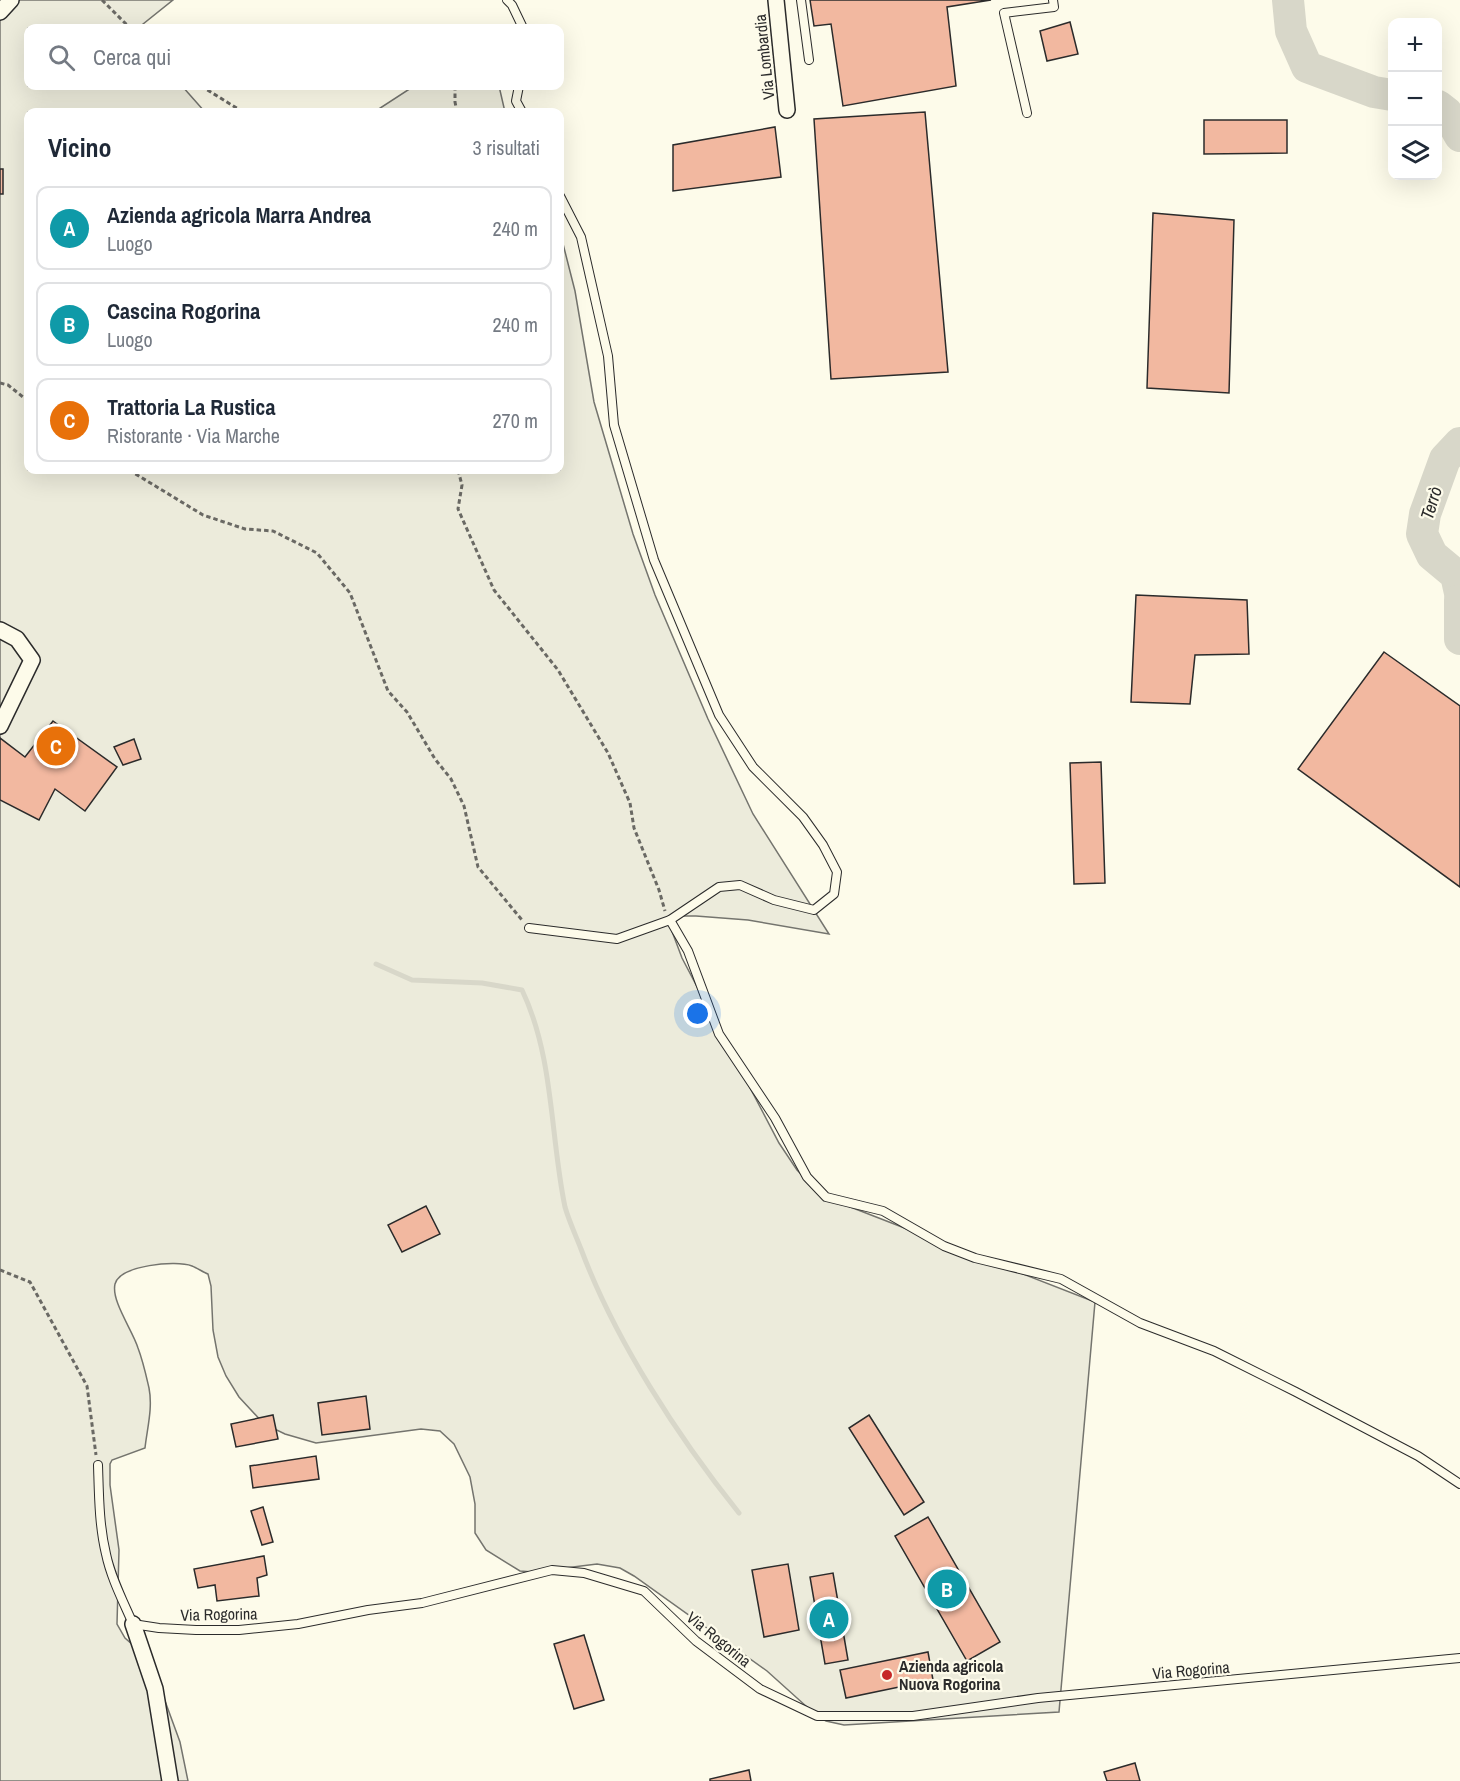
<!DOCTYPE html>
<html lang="it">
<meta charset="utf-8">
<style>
body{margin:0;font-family:"Archivo Narrow",sans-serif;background:#f6f6f7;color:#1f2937}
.controls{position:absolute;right:18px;top:18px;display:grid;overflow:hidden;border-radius:12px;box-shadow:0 6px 24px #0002}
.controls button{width:54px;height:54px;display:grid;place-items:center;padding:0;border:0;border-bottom:2px solid #e0e1e3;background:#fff;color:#1f2937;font:30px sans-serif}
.you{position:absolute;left:698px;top:1014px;width:21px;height:21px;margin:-15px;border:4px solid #fff;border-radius:50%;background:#1a73e8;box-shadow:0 0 0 9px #1a73e833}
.badge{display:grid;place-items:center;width:39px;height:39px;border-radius:50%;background:#7c3aed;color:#fff;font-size:20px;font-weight:700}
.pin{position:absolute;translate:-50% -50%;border:3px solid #fff;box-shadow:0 2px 6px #0006}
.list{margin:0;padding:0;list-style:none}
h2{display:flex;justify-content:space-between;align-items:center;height:78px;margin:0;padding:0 24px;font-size:26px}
h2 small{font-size:20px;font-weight:400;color:#747a83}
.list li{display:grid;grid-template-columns:39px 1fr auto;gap:18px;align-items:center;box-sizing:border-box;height:84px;margin:0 12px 12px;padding:0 12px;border:2px solid #e0e1e3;border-radius:12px}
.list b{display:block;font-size:22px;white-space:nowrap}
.list p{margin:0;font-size:20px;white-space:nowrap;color:#747a83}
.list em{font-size:20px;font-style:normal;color:#747a83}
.icon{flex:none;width:33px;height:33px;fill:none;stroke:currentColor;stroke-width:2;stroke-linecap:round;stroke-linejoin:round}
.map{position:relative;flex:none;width:1460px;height:1781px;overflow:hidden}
.search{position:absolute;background:#fff;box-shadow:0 6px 24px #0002;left:24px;top:24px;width:540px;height:66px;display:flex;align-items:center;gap:15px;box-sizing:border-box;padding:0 21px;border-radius:12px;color:#747a83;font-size:22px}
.panel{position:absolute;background:#fff;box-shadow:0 6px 24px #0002;left:24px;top:108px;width:540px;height:366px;border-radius:12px}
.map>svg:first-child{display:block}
.green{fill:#ecebdb;stroke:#74746e;stroke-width:1.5}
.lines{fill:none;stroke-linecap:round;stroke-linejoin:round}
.stream{stroke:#d8d7c9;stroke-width:5}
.river{stroke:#d8d7c9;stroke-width:32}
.building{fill:#f2b8a0;stroke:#2b2b2b;stroke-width:1.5}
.lane-casing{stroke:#2b2b2b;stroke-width:10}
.street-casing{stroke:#2b2b2b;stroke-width:18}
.path{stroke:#6a6964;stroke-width:3;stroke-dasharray:4.5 3;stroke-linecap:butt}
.lane{stroke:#fdfbea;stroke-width:8}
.street{stroke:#fdfbea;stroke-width:15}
.poi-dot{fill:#c62828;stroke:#fdfbea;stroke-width:2}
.labels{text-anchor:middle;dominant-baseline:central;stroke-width:4.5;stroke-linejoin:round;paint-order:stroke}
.street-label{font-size:16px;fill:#2b2b2b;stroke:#fdfbea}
.poi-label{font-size:16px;font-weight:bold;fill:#2b2b2b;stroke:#fdfbea;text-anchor:start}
.water-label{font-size:18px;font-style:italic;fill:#2b2b2b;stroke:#fdfbea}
</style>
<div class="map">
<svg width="1460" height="1781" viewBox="0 0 1460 1781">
<rect width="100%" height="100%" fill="#fdfbea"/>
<!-- green -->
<g class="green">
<path d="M0 0H173L138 28H28V86H182L205 112H28V470H560V232L575 291 594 402 633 534 655 595 708 719 753 814 829 934 748 920 696 916H681L670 922V926L682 958 779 1143 797 1170 816 1189 835 1201 1095 1302 1059 1712 844 1725 826 1721 817 1716 767 1671 634 1576 620 1568 597 1564 533 1572 520 1571 486 1550 475 1533V1504L470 1477 454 1444 440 1431 421 1429 316 1443 285 1434 264 1424 239 1397 226 1376 218 1357 213 1330 211 1286 208 1274C203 1272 197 1268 192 1266 176 1260 120 1265 115 1284 111 1301 133 1331 138 1348 143 1361 146 1375 149 1388 153 1408 147 1429 145 1448L112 1460 110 1464V1485L119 1550 117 1624 125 1638 150 1660 180 1742 188 1781H0Z"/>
<path d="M414 86H499L505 112H374Z"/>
</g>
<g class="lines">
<!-- stream -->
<path class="stream" d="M376 964 412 980 482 983 522 990C554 1057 550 1135 565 1207 569 1221 576 1236 581 1249 615 1340 678 1437 739 1513"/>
<!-- river -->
<g class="river">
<path d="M1288 0 1291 31 1307 67 1374 92 1392 95"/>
<path d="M1438 106 1447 113 1460 136"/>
<path d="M1460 443 1445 459 1425 514 1422 534 1432 555 1456 575 1460 593"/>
<path d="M1460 600V639"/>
</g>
</g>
<!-- building -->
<g class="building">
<path d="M810 0H991L947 7 956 86 843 106 831 24 814 26Z"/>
<path d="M1070 22 1078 54 1047 61 1040 31Z"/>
<path d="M925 112 948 372 831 379 814 119Z"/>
<path d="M1204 120H1287V153L1204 154Z"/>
<path d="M775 127 781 177 673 191V145Z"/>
<rect x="0" y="169" width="3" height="25"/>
<path d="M1153 213 1234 220 1229 393 1147 388Z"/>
<path d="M1136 595 1247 600 1249 654 1195 655 1190 704 1131 702Z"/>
<path d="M1384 652 1460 706V887L1298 769Z"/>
<path d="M53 721 117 767 85 811 55 789 39 820 0 800V738L25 757Z"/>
<path d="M134 739 141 759 123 765 114 747Z"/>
<path d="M1101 762 1105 883 1074 884 1070 763Z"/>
<path d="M426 1206 440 1234 402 1252 388 1225Z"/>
<path d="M366 1396 370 1429 322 1435 318 1403Z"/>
<path d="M273 1415 278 1439 236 1447 231 1424Z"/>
<path d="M869 1415 924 1502 904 1515 849 1428Z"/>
<path d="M316 1456 319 1479 253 1488 250 1466Z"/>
<path d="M263 1507 273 1542 262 1545 251 1511Z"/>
<path d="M928 1517 1000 1642 967 1661 895 1536Z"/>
<path d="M264 1556 267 1575 257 1578 259 1596 217 1601 215 1585 198 1588 194 1569Z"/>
<path d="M788 1564 799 1630 764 1637 752 1570Z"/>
<path d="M833 1573 848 1660 825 1664 810 1577Z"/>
<path d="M584 1635 604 1700 574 1709 554 1644Z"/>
<path d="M928 1652 933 1680 846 1698 840 1670Z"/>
<path d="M1135 1763 1140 1781H1107L1104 1772Z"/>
<path d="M749 1770 751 1781H710V1779Z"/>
</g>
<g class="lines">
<!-- lane casing -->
<g class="lane-casing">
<g id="lane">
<path d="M507 0 512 5 523 28"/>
<path d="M801 0 809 60"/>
<path d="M519 86 516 101 522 112"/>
<path d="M1027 113 1004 13 1054 7 1053 0"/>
<path d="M670 920 688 951 719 1034 775 1118 807 1177 826 1197 883 1211 944 1246 975 1258 1061 1279 1140 1323 1214 1351 1296 1392 1418 1456 1460 1484"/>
<path d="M529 928 617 939 670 920 719 887 740 885 774 900 814 910 834 894 837 872 823 845 803 817 753 767 719 715 654 560 614 425 608 356 581 237 560 196"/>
<path d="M98 1465C99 1495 99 1525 106 1554 111 1578 123 1601 133 1624L159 1628 196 1630H239L298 1624 368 1610 422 1603 552 1570 584 1573 644 1591 696 1641 760 1689 817 1716H913L1038 1698 1460 1658"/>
</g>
</g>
<!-- street casing -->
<g class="street-casing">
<g id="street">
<path d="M776 0 787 110"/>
<path d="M0 12 11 0"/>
<path d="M0 630 17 639 32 660 0 726"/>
<path d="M133 1624 155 1689 170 1781"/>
</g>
</g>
<!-- path -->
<g class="path">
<path d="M102 0 130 28"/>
<path d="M201 86 243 112"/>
<path d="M455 86V102L457 112"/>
<path d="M0 383 8 385 28 401"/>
<path d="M129 470 203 515 245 529 273 531 317 553 350 593 388 691 407 712 435 759 451 779 464 806 478 867 522 920"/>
<path d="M458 470 462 485 458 509 494 590 558 670 608 753 630 803 634 828 659 890 665 911"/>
<path d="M0 1270 30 1282 87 1386 96 1455"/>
</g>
<!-- lane -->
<use href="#lane" class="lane"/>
<!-- street -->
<use href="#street" class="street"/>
</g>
<!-- markers -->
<circle class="poi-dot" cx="887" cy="1675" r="6"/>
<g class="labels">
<!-- street labels -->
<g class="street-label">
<text transform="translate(764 57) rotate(-96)">Via Lombardia</text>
<text transform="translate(219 1614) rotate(-1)">Via Rogorina</text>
<text transform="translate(719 1639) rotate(39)">Via Rogorina</text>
<text transform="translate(1191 1670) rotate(-5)">Via Rogorina</text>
</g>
<!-- poi labels -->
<g class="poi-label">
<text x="899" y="1666">Azienda agricola<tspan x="899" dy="18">Nuova Rogorina</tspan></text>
</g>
<!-- water labels -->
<g class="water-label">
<text transform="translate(1431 503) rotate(-73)">Terrò</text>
</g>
</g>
</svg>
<div class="controls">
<button>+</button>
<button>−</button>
<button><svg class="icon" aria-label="layers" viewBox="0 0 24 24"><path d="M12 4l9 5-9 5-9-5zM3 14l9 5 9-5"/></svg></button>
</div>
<div class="you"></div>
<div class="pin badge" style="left:829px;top:1619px;background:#0f9aa8">A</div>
<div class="pin badge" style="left:947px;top:1589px;background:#0f9aa8">B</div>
<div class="pin badge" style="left:56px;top:746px;background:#e8710a">C</div>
<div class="search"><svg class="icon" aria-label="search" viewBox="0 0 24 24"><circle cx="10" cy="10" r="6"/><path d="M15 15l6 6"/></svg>Cerca qui</div>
<section class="panel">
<h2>Vicino<small>3 risultati</small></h2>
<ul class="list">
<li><span class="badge" style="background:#0f9aa8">A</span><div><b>Azienda agricola Marra Andrea</b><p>Luogo</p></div><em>240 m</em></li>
<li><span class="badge" style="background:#0f9aa8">B</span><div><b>Cascina Rogorina</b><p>Luogo</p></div><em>240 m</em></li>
<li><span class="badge" style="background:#e8710a">C</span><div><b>Trattoria La Rustica</b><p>Ristorante · Via Marche</p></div><em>270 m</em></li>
</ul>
</section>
</div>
